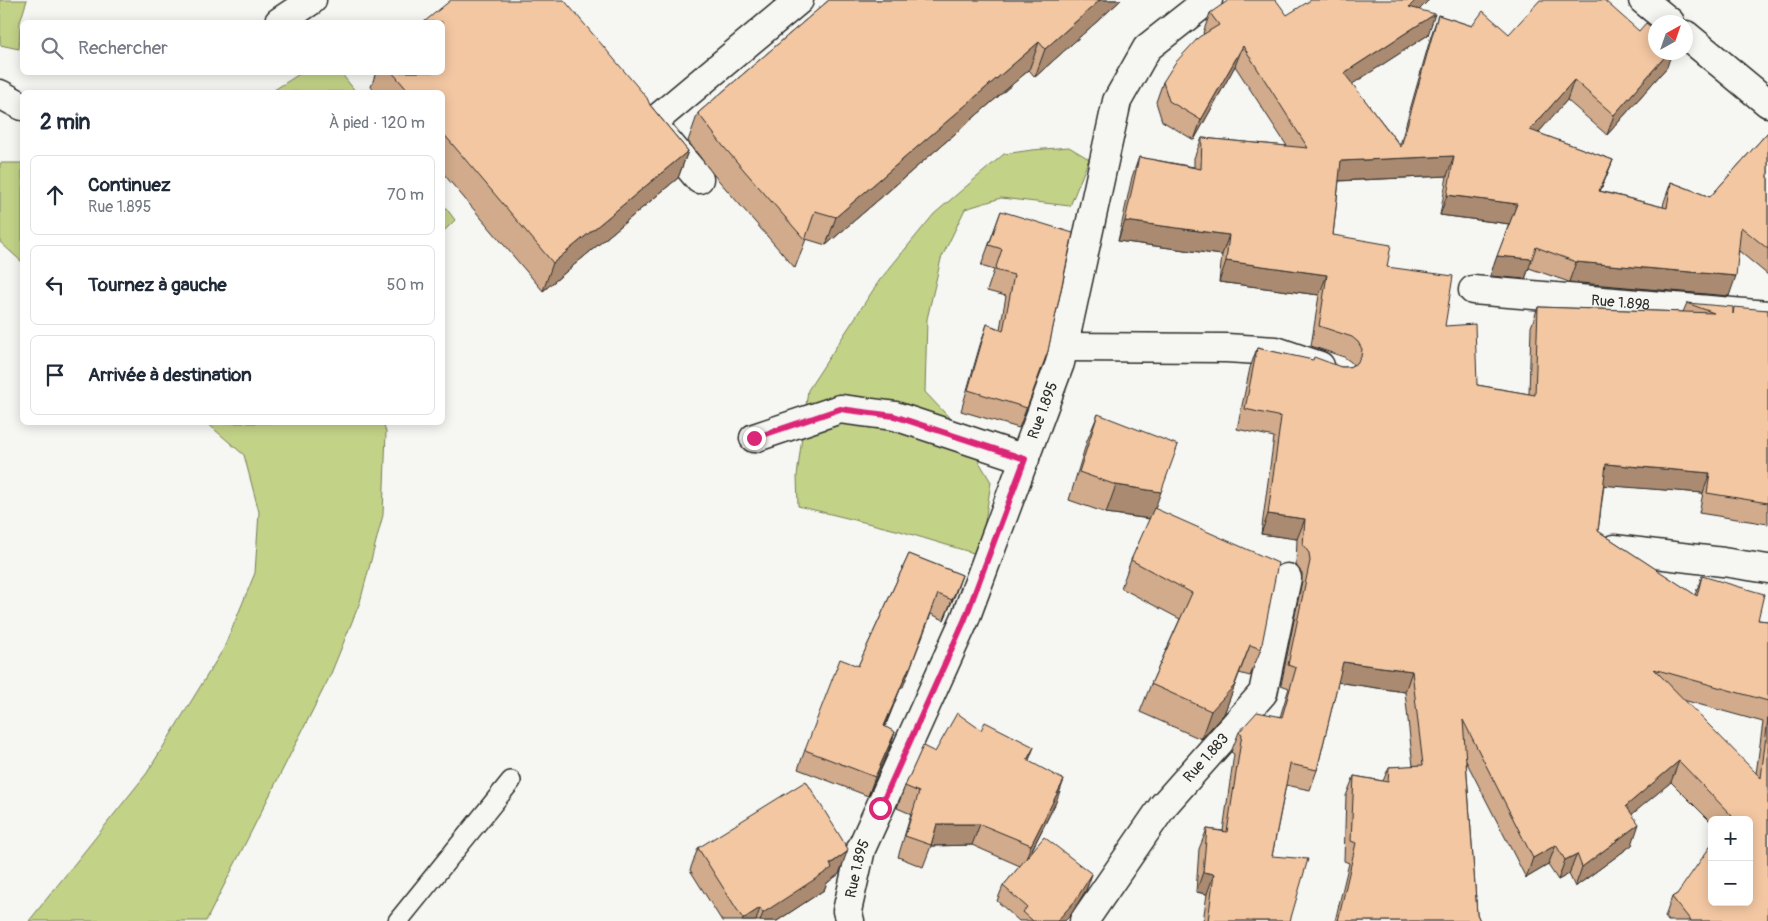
<!DOCTYPE html>
<html lang="fr">
<meta charset="utf-8">
<style>
body{margin:0;font-family:Pangolin,sans-serif;background:#f2f2f3;color:#1f2937}
.controls{position:absolute;right:15px;bottom:15px;display:grid;overflow:hidden;border-radius:8px;box-shadow:0 2px 12px #0003}
.controls button{width:45px;height:45px;display:grid;place-items:center;padding:0;border:0;border-bottom:1px solid #e0e1e3;background:#fff;color:#1f2937;font:25px sans-serif}
.compass{position:absolute;left:1648px;top:15px;width:45px;height:45px;border-radius:50%;background:#fff;box-shadow:0 2px 12px #0003;rotate:40deg}
.stop{position:absolute;width:15px;height:15px;margin:-11px;border:4px solid #db2777;border-radius:50%;background:#fff}
.stop.end{background:#db2777;border-color:#fff;box-shadow:0 1px 5px #0008}
.list{margin:0;padding:0;list-style:none}
h2{display:flex;justify-content:space-between;align-items:center;height:65px;margin:0;padding:0 20px;font-size:21px}
h2 small{font-size:16px;font-weight:400;color:#747a83}
.list li{display:grid;grid-template-columns:32px 1fr auto;gap:15px;align-items:center;box-sizing:border-box;height:80px;margin:0 10px 10px;padding:0 10px;border:1px solid #e0e1e3;border-radius:8px}
.list b{display:block;font-size:19px;white-space:nowrap}
.list p{margin:0;font-size:16px;white-space:nowrap;color:#747a83}
.list em{font-size:16px;font-style:normal;color:#747a83}
.icon{flex:none;width:28px;height:28px;fill:none;stroke:currentColor;stroke-width:2;stroke-linecap:round;stroke-linejoin:round}
.map{position:relative;flex:none;width:1768px;height:921px;overflow:hidden}
.search{position:absolute;background:#fff;box-shadow:0 2px 12px #0003;left:20px;top:20px;width:425px;height:55px;display:flex;align-items:center;gap:12px;box-sizing:border-box;padding:0 18px;border-radius:8px;color:#747a83;font-size:19px}
.panel{position:absolute;background:#fff;box-shadow:0 2px 12px #0003;left:20px;top:90px;width:425px;height:335px;border-radius:8px}
.map>svg:first-child{display:block}
.green{fill:#c2d287;stroke:#767e59}
.lines{fill:none;stroke-linecap:round;stroke-linejoin:round}
.lane-casing{stroke:#2b2b2b;stroke-width:22}
.street-casing{stroke:#2b2b2b;stroke-width:31}
.lane{stroke:#f6f6f2;stroke-width:19}
.street{stroke:#f6f6f2;stroke-width:28}
.wall{fill:#d1ab8b;stroke:#2b2b2b;fill-rule:evenodd}
.shaded-wall{fill:#aa8b71;stroke:#2b2b2b}
.building{fill:#f3c7a2;stroke:#2b2b2b}
.route{stroke:#db2777;stroke-width:6}
.labels{text-anchor:middle;dominant-baseline:central;stroke-width:5;stroke-linejoin:round;paint-order:stroke}
.street-label{font-size:15px;fill:#2b2b2b;stroke:#f6f6f2}
</style>
<div class="map">
<svg width="1768" height="921" viewBox="0 0 1768 921">
<rect width="100%" height="100%" fill="#f6f6f2"/>
<filter id="ink" filterUnits="userSpaceOnUse"><feTurbulence type="fractalNoise" baseFrequency=".02" numOctaves="2"/><feDisplacementMap in="SourceGraphic" scale="10" xChannelSelector="R" yChannelSelector="G"/><feConvolveMatrix kernelMatrix="1 2 1 2 8 2 1 2 1" color-interpolation-filters="sRGB"/></filter>
<g filter="url(#ink)">
<!-- green -->
<g class="green">
<path d="M0 0H27L20 22 19 49 0 45Z"/>
<path d="M301 73H341L356 92H271Z"/>
<path d="M1069 147 1089 159 1070 206 1001 198 965 209 941 259 927 319 925 392 959 428 991 482 980 555 900 531 798 506 797 476 808 390 879 281 934 214 1004 154 1032 150Z"/>
<path d="M0 163H22V262L0 242Z"/>
<path d="M443 204 455 220 443 232H442Z"/>
<path d="M207 423H383L386 432 383 515 360 602 330 676 206 921H29L147 773 224 648 255 573 259 512 244 455Z"/>
</g>
<g class="lines">
<!-- lane casing -->
<g class="lane-casing">
<path id="lane" d="M398 921 511 781"/>
</g>
<!-- street casing -->
<g class="street-casing">
<g id="street">
<path d="M1643 0 1670 22"/>
<path d="M279 22 312 0"/>
<path d="M1686 35 1768 103"/>
<path d="M0 94 22 106"/>
<path d="M699 179 652 123 799 0"/>
<path id="s1" d="M1473 290 1768 315"/>
<path d="M1064 347 1226 348 1276 351 1320 366"/>
<path d="M754 438 840 409 895 416 1025 459"/>
<path d="M1614 549 1723 562 1768 569"/>
<path id="s2" d="M850 921 847 911 861 849 965 619 1060 363 1117 101 1147 48 1208 0"/>
<path id="s3" d="M1084 921 1163 806 1263 693 1287 578"/>
</g>
</g>
<!-- lane -->
<use href="#lane" class="lane"/>
<!-- street -->
<use href="#street" class="street"/>
</g>
<!-- wall -->
<g class="wall">
<path d="M829 0H1121L1035 77 1029 70 826 245 806 239 795 268 713 174 688 141 698 113Z"/>
<path d="M1429 0 1419 10 1428 35 1352 84 1400 145 1431 36 1438 15 1472 26 1509 34 1667 67 1607 135 1567 100 1538 133 1613 160 1600 191 1663 207 1664 202 1671 182 1710 197 1768 132V275L1739 251 1729 296 1569 282 1529 268 1525 279 1490 276 1509 224 1440 215 1447 176 1339 181 1333 235 1387 267 1445 326 1477 385 1529 394 1531 327 1538 307 1683 312 1687 303 1733 310H1768V524L1699 513 1703 493 1604 485 1598 531 1695 595 1702 576 1758 620 1768 621V921H1668L1665 917 1672 897 1677 894 1749 820H1712V823L1671 782 1632 814V845L1575 887 1569 874 1558 880 1548 865 1526 878 1466 761 1477 914 1480 921H1335L1349 863 1344 861 1346 796 1354 776 1383 781 1389 767 1413 766 1405 692 1338 682 1317 770 1310 790 1286 785 1272 856 1290 921H1203L1207 894 1196 892 1199 849 1207 829 1223 831 1234 754 1231 752 1239 732 1280 717 1289 688 1281 685 1302 581V573L1296 565 1297 539 1261 534 1274 437 1237 429 1250 368 1257 348 1341 367H1349L1353 365 1351 362 1344 357 1311 346 1319 295 1219 282 1222 255 1118 241 1132 177 1139 157 1194 167V158L1202 138 1287 146 1235 66 1194 140 1162 121 1156 102 1163 82 1204 34 1203 33 1210 13 1287 15ZM1683 700 1763 722 1756 774Z"/>
<path d="M376 72H442L650 105 688 151 678 178 543 291 442 172V92H375L371 87Z"/>
<path d="M1001 211 1048 351 1019 428 961 411 980 345 987 324 1000 329 1006 296 987 291 994 270 981 266Z"/>
<path d="M1098 414 1155 508 1261 649 1250 676 1239 673 1224 714 1201 739 1140 712 1151 684 1180 619 1121 588 1131 560 1150 519 1106 513 1069 500 1087 441Z"/>
<path d="M909 554 962 575 944 620 931 614 903 687H901L885 727 895 732 888 752 868 796 798 769 805 750 858 666Z"/>
<path d="M935 752 1029 761 1056 802 1030 854 1092 874 1086 890 1070 916 1065 921H1019L997 901 1003 886 1020 866 972 845 931 846 923 867 898 857 911 814 897 808 905 786Z"/>
<path d="M698 848 839 874 827 883 824 890 777 921H722L690 870Z"/>
</g>
<!-- shaded-wall -->
<g class="shaded-wall">
<path d="M1100 0H1121L1035 77 1045 49Z"/>
<path d="M1416 0H1429L1402 27 1409 7Z"/>
<path d="M1435 14 1428 35 1337 94 1344 73Z"/>
<path d="M1039 42 1029 70 826 245 836 217Z"/>
<path d="M1243 46 1235 66 1194 140 1201 120Z"/>
<path d="M1669 52H1672L1667 67 1607 135 1614 115Z"/>
<path d="M1574 80 1567 100 1523 150 1530 130Z"/>
<path d="M688 151 678 178 543 291 553 263Z"/>
<path d="M1454 156 1447 176 1334 181 1341 161Z"/>
<path d="M1613 160 1605 180 1591 211 1599 191Z"/>
<path d="M1447 195 1517 204 1510 224 1440 215Z"/>
<path d="M1125 221 1229 235 1222 255 1118 241Z"/>
<path d="M1497 256 1532 259 1525 279 1490 276Z"/>
<path d="M1226 261 1327 275 1319 295 1219 282Z"/>
<path d="M1576 262 1736 276 1729 296 1569 282Z"/>
<path d="M1606 464 1710 473 1703 493 1599 485Z"/>
<path d="M1116 485 1161 492 1151 519 1106 513Z"/>
<path d="M1268 514 1305 519 1297 539 1261 534Z"/>
<path d="M962 575 955 595 944 620Z"/>
<path d="M1250 645 1224 714 1201 739 1211 711Z"/>
<path d="M1343 662 1412 671 1405 692 1336 682Z"/>
<path d="M909 668 901 687 877 746 884 726Z"/>
<path d="M895 732 888 752 868 796 875 777Z"/>
<path d="M1034 747 1026 768 1027 760Z"/>
<path d="M1679 761 1671 782 1618 826 1626 806Z"/>
<path d="M1064 780 1056 802 1023 867 1031 845Z"/>
<path d="M937 824H980L972 845 931 846Z"/>
<path d="M1639 824 1632 845 1575 887 1582 867Z"/>
<path d="M1556 845 1548 865 1526 878 1533 858Z"/>
<path d="M847 852 839 874 827 883 824 890 777 921H760L763 913Z"/>
<path d="M1577 854 1569 874 1558 880 1565 860Z"/>
<path d="M1203 872 1214 874 1207 894 1196 892Z"/>
<path d="M1092 874 1086 890 1070 916 1065 921H1057Z"/>
<path d="M760 908 756 921H742L743 919Z"/>
</g>
<!-- building -->
<g class="building">
<path d="M451 0H564L647 98 650 105 688 151 553 263 442 132V92H409L392 72H442V22H424Z"/>
<path d="M829 0H1100L1045 49 1039 42 836 217 815 211 805 240 723 146 698 113Z"/>
<path d="M1229 0H1276L1287 15 1311 0H1416L1409 7 1435 14 1344 73 1401 147 1438 15 1472 26 1483 11 1509 34 1540 0H1604L1639 31 1646 23 1656 31V52H1669L1614 115 1574 80 1530 130 1613 160 1599 191 1667 208 1671 182 1710 197 1768 132V249L1741 227 1736 276 1576 262 1536 247 1532 259 1497 256 1517 204 1447 195 1454 156 1341 161 1333 235 1391 245 1387 267 1453 276 1445 326 1475 324 1477 385 1535 395 1538 307 1714 313 1687 303 1733 307V314L1734 307 1768 310V503L1707 493 1710 473 1606 464 1598 531 1697 596 1702 576 1764 594 1758 620 1768 621V701L1654 669 1761 778 1768 718V921H1691L1672 897 1677 894 1712 844V902H1749V820H1729L1732 816 1679 761 1626 806 1639 824 1582 867 1577 854 1565 860 1556 845 1533 858 1463 720 1477 914 1480 921H1338L1356 843 1351 841 1354 776 1388 782 1389 767 1423 765 1412 671 1343 662 1317 770 1290 764 1272 856 1308 859 1290 921H1208L1214 874 1203 872 1207 829 1227 832 1242 734 1239 732 1257 712 1282 717 1296 668 1288 665 1310 561 1309 553 1303 545 1305 519 1268 514 1281 417 1245 409 1257 348 1313 360 1314 357 1341 367H1349L1357 363 1361 357 1362 349 1358 342 1352 337 1319 326 1327 275 1226 261 1229 235 1125 221 1139 157 1201 169 1202 138 1308 148 1243 46 1201 120 1169 101 1163 82 1175 63 1199 37 1219 25 1210 13Z"/>
<path d="M1001 211 1073 233 1048 351 1027 408 968 390 987 324 1003 331 1014 275 995 270 1002 249 989 245Z"/>
<path d="M1098 414 1178 445 1161 492 1116 485 1079 472Z"/>
<path d="M1154 508 1278 563 1261 649 1250 645 1234 686 1211 711 1151 684 1192 593 1131 560Z"/>
<path d="M909 554 962 575 952 600 938 594 910 668H909L884 726 895 732 875 777 805 750 840 659 858 666Z"/>
<path d="M957 713 981 730 985 722 1034 747 1027 760 1064 780 1031 845 980 824H937L931 845 905 836 919 792 905 786 923 746 935 752Z"/>
<path d="M806 781 848 849 847 852 830 864 832 868 763 913 760 908 743 919 698 848Z"/>
<path d="M1044 837 1092 874 1075 901 1057 921H1033L1023 912 1027 907 1003 886Z"/>
</g>
</g>
<g class="lines" filter="url(#ink)">
<!-- route -->
<path class="route" d="M754 438 840 409 894 416 1025 459 965 619 880 808"/>
</g>
<g class="labels">
<!-- street labels -->
<g class="street-label">
<text stroke="none"><textPath href="#s1" startOffset="148">Rue 1.898</textPath></text>
<text stroke="none"><textPath href="#s2" startOffset="549">Rue 1.895</textPath></text>
<text stroke="none"><textPath href="#s3" startOffset="204">Rue 1.883</textPath></text>
<text stroke="none"><textPath href="#s2" startOffset="54">Rue 1.895</textPath></text>
</g>
</g>
</svg>
<div class="controls">
<button>+</button>
<button>−</button>
</div>
<svg class="compass" viewBox="-18 -18 36 36"><path d="M0-13l5 13h-10z" fill="#e53935"/><path d="M0 13l5-13h-10z" fill="#747a83"/></svg>
<div class="stop" style="left:880px;top:808px"></div>
<div class="stop end" style="left:754px;top:438px"></div>
<div class="search"><svg class="icon" aria-label="search" viewBox="0 0 24 24"><circle cx="10" cy="10" r="6"/><path d="M15 15l6 6"/></svg>Rechercher</div>
<section class="panel">
<h2>2 min<small>À pied · 120 m</small></h2>
<ul class="list">
<li><svg class="icon" aria-label="ahead" viewBox="0 0 24 24"><path d="M12 20V5M6 11l6-6 6 6"/></svg><div><b>Continuez</b><p>Rue 1.895</p></div><em>70 m</em></li>
<li><svg class="icon" aria-label="left" viewBox="0 0 24 24"><path d="M17 20v-9H6M10 6l-5 5 5 5"/></svg><div><b>Tournez à gauche</b></div><em>50 m</em></li>
<li><svg class="icon" aria-label="arrive" viewBox="0 0 24 24"><path d="M6 21V4h12l-3 4 3 4H6"/></svg><div><b>Arrivée à destination</b></div></li>
</ul>
</section>
</div>
